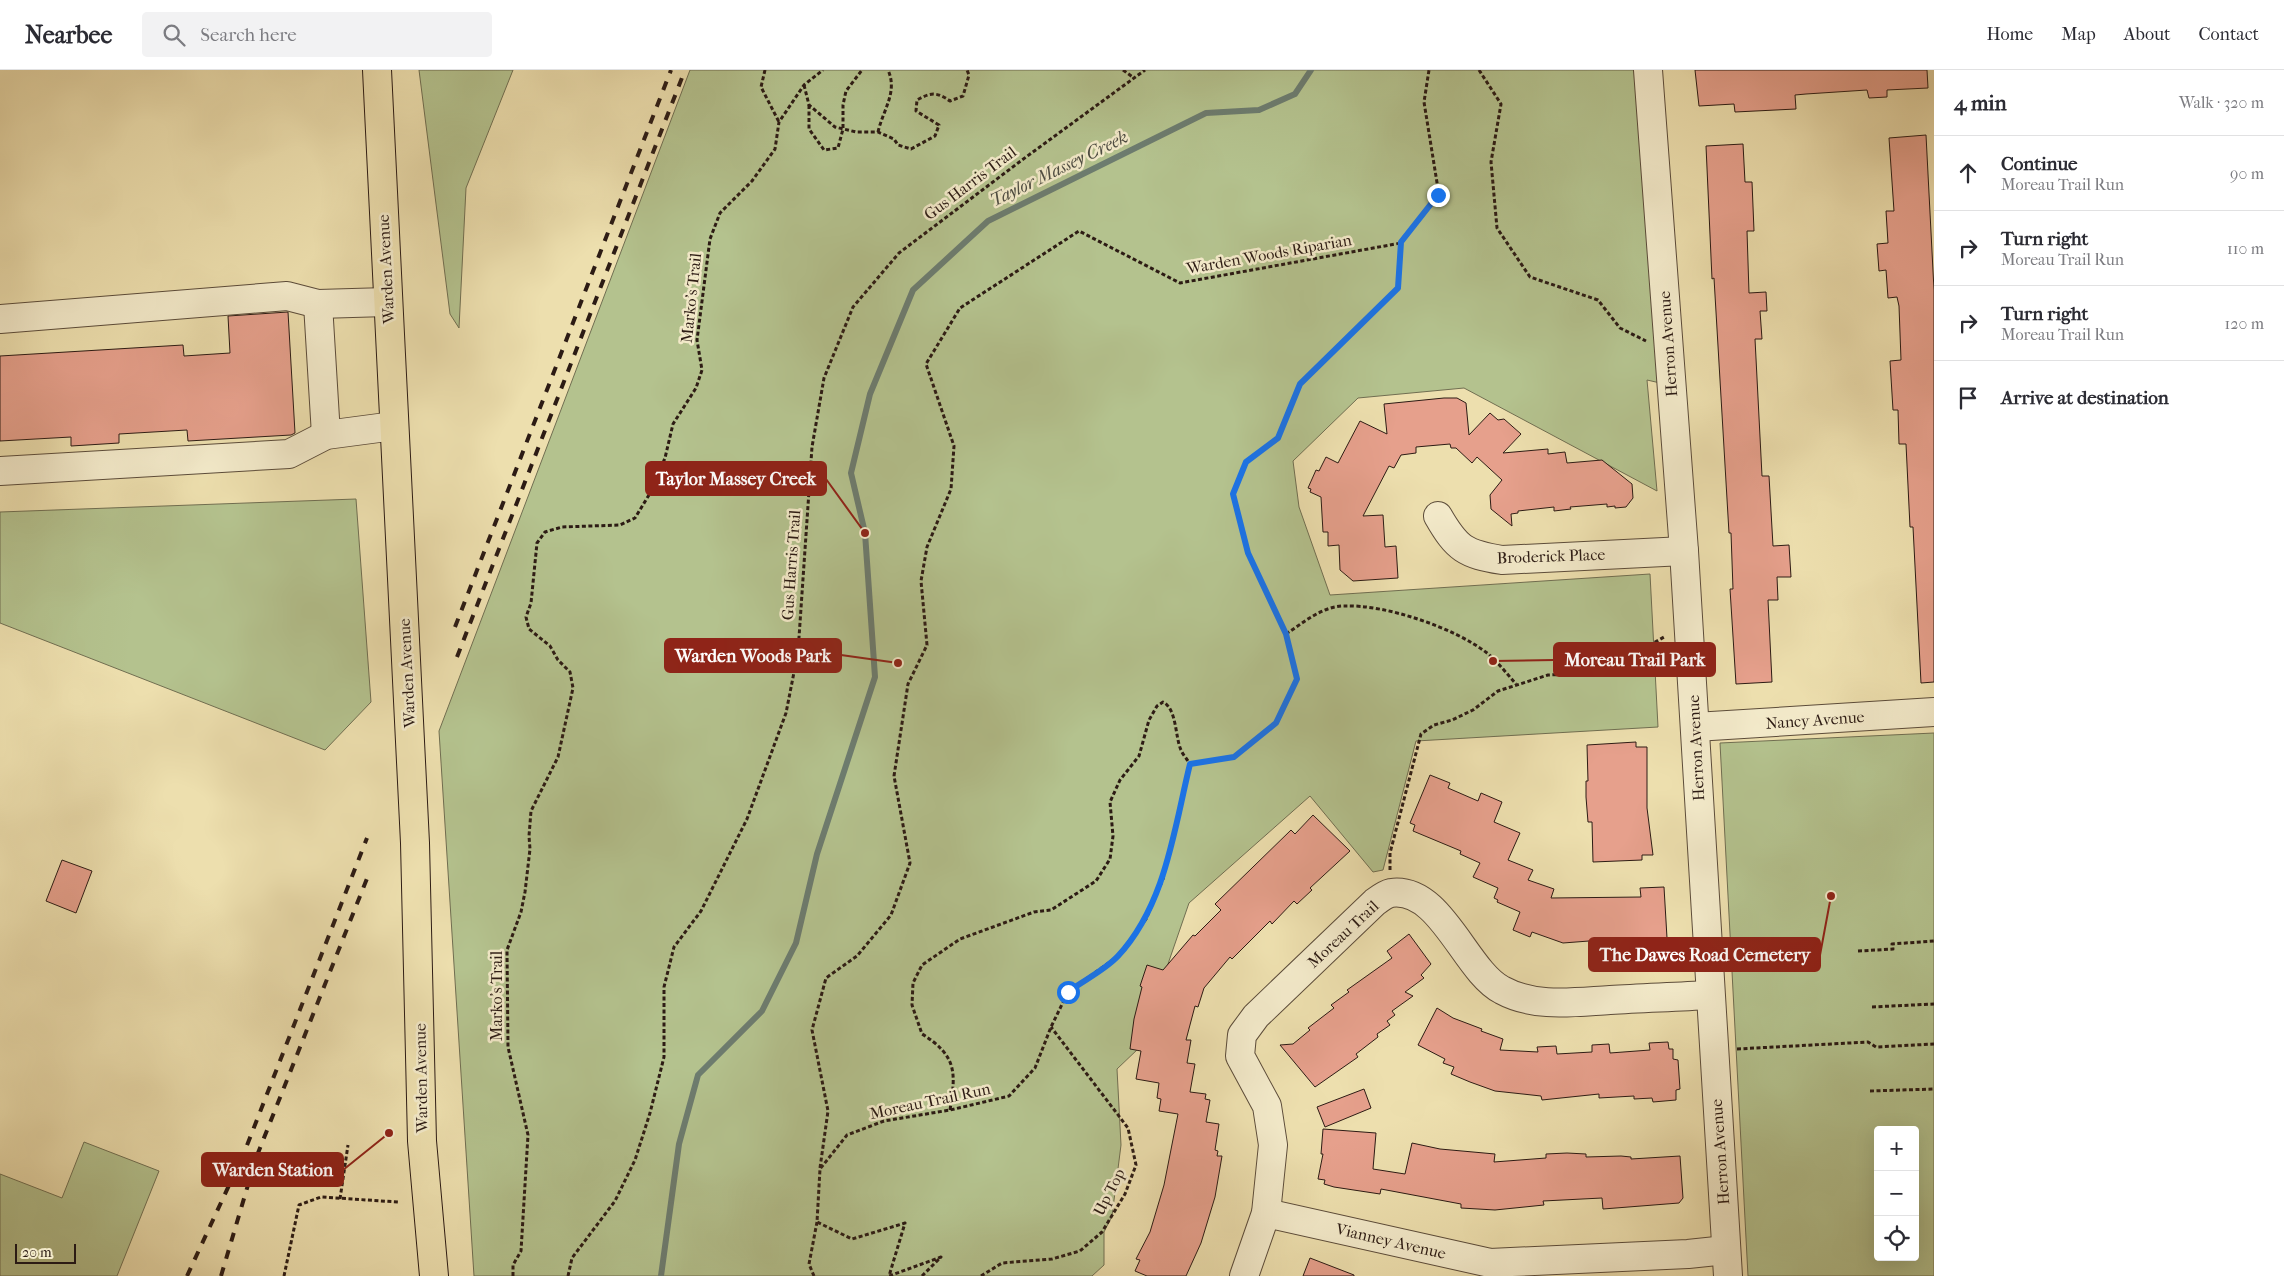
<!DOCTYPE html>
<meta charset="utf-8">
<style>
body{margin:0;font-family:"IM FELL French Canon",serif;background:#f2f2f3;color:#2b2b33}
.controls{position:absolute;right:15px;bottom:15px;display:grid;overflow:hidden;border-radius:5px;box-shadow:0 5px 20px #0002}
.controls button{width:45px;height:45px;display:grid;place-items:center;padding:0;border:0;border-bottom:1px solid #e1e1e2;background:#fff;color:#2b2b33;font:25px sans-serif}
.scale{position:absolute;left:15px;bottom:12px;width:61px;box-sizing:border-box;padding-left:5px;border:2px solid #2c1b14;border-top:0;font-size:14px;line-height:18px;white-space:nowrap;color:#2c1b14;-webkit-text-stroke:4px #f3eaca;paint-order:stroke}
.stop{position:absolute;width:15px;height:15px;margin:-11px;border:4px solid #1a73e8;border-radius:50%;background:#fff}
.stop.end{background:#1a73e8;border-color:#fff;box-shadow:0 1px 5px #0008}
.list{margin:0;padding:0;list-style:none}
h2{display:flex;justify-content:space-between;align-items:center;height:65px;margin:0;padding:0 20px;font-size:21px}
h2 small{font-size:16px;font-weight:400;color:#7c7c81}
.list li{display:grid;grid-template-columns:32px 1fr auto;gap:15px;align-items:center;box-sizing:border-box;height:75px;padding:0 20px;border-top:1px solid #e1e1e2}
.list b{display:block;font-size:19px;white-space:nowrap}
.list p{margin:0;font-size:16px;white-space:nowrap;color:#7c7c81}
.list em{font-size:16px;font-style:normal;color:#7c7c81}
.icon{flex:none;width:28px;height:28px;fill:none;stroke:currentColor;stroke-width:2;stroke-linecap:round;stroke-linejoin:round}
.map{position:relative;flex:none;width:1934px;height:1206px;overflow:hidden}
header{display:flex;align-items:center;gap:30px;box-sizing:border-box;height:70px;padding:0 25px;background:#fff;border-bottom:1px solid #e1e1e2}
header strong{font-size:24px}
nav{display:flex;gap:28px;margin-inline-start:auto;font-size:18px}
.search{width:350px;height:45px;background:#f2f2f3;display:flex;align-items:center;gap:12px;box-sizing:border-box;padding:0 18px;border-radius:5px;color:#7c7c81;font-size:19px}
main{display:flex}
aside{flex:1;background:#fff}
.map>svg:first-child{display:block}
.green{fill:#b4c28e;stroke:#706e51;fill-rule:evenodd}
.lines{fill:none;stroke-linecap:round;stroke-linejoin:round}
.stream{stroke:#6d7c6f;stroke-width:6}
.building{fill:#e6a08c;stroke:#2c1b14}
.minor-casing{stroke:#5c4c3a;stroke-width:30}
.major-casing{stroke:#2c1b14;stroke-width:30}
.path{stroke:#2c1b14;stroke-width:3;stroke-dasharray:4 2.5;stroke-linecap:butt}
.minor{stroke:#f3eaca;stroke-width:28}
.major{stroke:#eddfae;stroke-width:28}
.rail{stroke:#2c1b14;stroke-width:4;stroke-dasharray:9 9;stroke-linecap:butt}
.route{stroke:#1a73e8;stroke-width:6}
.labels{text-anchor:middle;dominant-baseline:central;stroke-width:5;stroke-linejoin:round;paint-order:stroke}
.street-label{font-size:16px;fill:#2c1b14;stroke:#f3eaca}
.water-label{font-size:18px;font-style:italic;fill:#4d4c42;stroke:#f3eaca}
.leader{fill:none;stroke:#8f2418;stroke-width:2}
.callout-dot{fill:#8f2418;stroke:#f3eaca;stroke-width:2}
.callout{fill:#8f2418;stroke:#8f2418;stroke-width:2}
.callout-label{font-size:18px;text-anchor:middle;font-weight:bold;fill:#fff}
</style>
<header>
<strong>Nearbee</strong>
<div class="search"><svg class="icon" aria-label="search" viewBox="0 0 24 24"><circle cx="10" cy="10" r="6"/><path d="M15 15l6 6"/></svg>Search here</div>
<nav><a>Home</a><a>Map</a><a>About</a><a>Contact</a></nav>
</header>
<main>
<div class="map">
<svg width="1934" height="1206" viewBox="0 0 1934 1206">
<rect width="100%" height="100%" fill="#eddfae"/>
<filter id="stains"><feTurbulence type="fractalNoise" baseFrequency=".004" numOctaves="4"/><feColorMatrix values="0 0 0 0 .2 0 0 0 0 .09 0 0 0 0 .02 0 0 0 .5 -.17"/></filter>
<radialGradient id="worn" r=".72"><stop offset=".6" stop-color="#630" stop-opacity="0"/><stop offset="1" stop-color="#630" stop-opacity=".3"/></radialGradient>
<!-- green -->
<g class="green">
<path d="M419 0H513L466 118 459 258 450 244Z"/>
<path d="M690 0H1642L1669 315 1647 310 1657 421 1464 318 1358 328 1293 391 1299 437 1330 525 1650 504 1658 657 1416 671 1383 800 1373 802 1310 726 1189 833 1139 978 1117 999 1121 1075 1112 1146 1104 1162V1195L1092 1206H474L439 661Z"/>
<path d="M356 429 371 632 325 680 0 553V442Z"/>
<path d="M1934 663V1206H1748L1720 673ZM1878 1060H1915V1187H1878Z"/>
<path d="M84 1072 159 1101 117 1206H0V1104L62 1128Z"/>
</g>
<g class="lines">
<!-- stream -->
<path class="stream" d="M661 1206 679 1074 698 1005 762 941 796 873 817 784 875 607 865 463 851 403 870 324 913 220 988 151 1206 43 1259 40 1295 24 1311 0"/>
</g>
<!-- building -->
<g class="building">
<path d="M1695 0H1927L1928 18 1887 20V27L1869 28 1867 20 1806 24 1795 25 1796 39 1735 42 1734 34 1699 36Z"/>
<path d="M1926 65 1934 220V612L1921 613 1913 457H1910L1906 374H1899L1898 340H1893L1890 291 1901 290 1899 236 1897 227 1888 228 1886 200 1879 201 1877 174 1888 173 1886 141H1894L1889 68Z"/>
<path d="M1743 74 1745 112H1752L1754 161H1747L1749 223 1766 222 1767 241H1760L1762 269H1755L1762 406H1769L1773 476 1789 475 1791 507H1777L1778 530H1768L1772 612 1736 614 1730 519H1733L1731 463H1729L1714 208 1712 209 1706 76Z"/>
<path d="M288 242 295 363 291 365 188 371 187 360 119 364V373L71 376V367L0 371V286L183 275 184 286 230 283 228 246Z"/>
<path d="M1444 328H1457L1466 333 1469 365 1490 343 1498 350 1504 349 1521 364 1503 383 1548 379V384L1565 382 1567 393 1602 390 1632 414 1633 428 1626 437 1615 438V436L1607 437V434L1570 437 1571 439 1554 441V437L1518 441V443L1511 444 1512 456 1491 439 1490 425 1502 410 1477 387 1472 393 1456 378H1451L1450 374 1416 377V383L1401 385 1394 398 1389 396 1363 446 1383 445 1385 477 1396 476 1398 508 1353 511 1340 500 1339 475 1328 476V462H1323L1321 427 1310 422 1311 419 1308 418 1316 400 1319 401 1326 387 1338 393 1360 351 1387 364 1384 334Z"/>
<path d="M1636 672V677H1647V738L1653 785H1642V790L1593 792 1592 752H1588L1586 727V711H1588L1587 675Z"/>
<path d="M1430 705 1450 713 1448 718 1478 731 1481 723 1502 732 1494 752 1520 763 1508 790 1533 800 1528 810 1554 819 1551 828 1641 827 1640 818 1664 817 1667 868H1663V873L1643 875V869L1605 871V878L1589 879V871L1563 873 1532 862 1530 867 1513 860 1520 842 1497 832 1498 830 1494 828 1498 818 1473 807 1480 793 1460 784 1461 781 1413 761 1415 755 1410 753Z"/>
<path d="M1313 745 1350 781 1310 818 1312 820 1297 834 1294 831 1272 854 1270 851 1232 889 1230 887 1204 918 1198 937 1195 936 1186 970H1191L1187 993 1195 994 1190 1022 1206 1024 1205 1029 1210 1030 1206 1052 1219 1054 1215 1080 1218 1081 1217 1086H1222L1215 1127 1201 1173 1186 1206H1147L1135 1201 1140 1190 1136 1189 1150 1162 1164 1115 1178 1044 1159 1041 1161 1029 1157 1028 1159 1013 1136 1009 1141 981 1130 979 1134 949 1142 917 1140 916 1147 895 1163 900 1193 865 1195 866 1221 840 1215 834 1291 760 1295 764Z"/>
<path d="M62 790 92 801 76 843 46 831Z"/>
<path d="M1409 864 1431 894 1421 905 1424 908 1405 922 1413 926 1392 941 1395 945 1387 951 1390 955 1377 964 1378 967 1356 984 1358 987 1315 1017 1280 975 1293 974 1310 960 1308 958 1334 938 1331 935 1349 922 1347 920 1392 888 1387 881Z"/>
<path d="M1437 938 1453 948 1482 959 1481 961 1503 969 1500 980 1538 982 1537 977 1556 976 1557 984 1592 982V975L1609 974 1610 983 1650 980 1649 973 1668 972 1669 979H1673V989L1678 990 1680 1019 1676 1020V1030L1653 1032 1652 1028 1634 1029V1026L1599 1028V1024L1542 1030 1541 1026 1495 1021 1470 1012 1451 1004 1454 997 1443 993 1445 989 1418 975Z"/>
<path d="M1364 1019 1371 1038 1325 1057 1317 1037Z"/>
<path d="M1323 1059 1376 1063 1373 1099 1405 1104 1412 1073 1440 1079 1495 1084 1494 1092 1546 1088V1084L1567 1083 1586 1084V1087L1621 1086 1631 1087V1089L1680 1086 1683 1128 1679 1133 1603 1139 1602 1128 1543 1131 1544 1135 1495 1140 1461 1138V1134L1381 1119 1380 1124 1334 1117 1324 1114 1325 1110 1318 1109 1323 1084H1321Z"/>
<path d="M1310 1188 1354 1205V1206H1303Z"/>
</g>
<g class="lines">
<!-- minor casing -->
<g class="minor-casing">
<g id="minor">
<path d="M1648 0 1684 481 1728 1206"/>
<path d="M318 234 326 365"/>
<path d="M0 249 287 226 318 234 387 232"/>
<path d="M0 401 289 384 326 365 394 356"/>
<path d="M1438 446C1457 479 1465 484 1502 490L1684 481"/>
<path d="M1695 657 1934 642"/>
<path d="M1266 1143 1490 1193 1688 1184 1726 1180"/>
<path d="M1244 1206 1266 1143 1273 1075 1267 1036 1240 986 1242 965 1256 946 1375 832C1379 829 1386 824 1391 823 1441 816 1465 901 1502 920 1535 938 1574 932 1610 930 1643 928 1676 927 1709 925"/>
</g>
</g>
<!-- major casing -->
<g class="major-casing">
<path id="major" d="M377 0 415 773 422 1071 434 1206"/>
</g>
<!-- path -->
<g class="path">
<path d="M765 0 761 17 779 52"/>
<path d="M1123 0 1134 8"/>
<path d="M1479 0 1501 34 1491 92 1497 158 1530 207 1598 230 1620 258 1646 271"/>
<path d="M804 15 809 35 835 57 856 62H878L894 69 898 75 911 79 935 66 939 55 916 41 917 30C931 22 937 22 950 31L963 26 969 5 967 0"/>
<path d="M809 35V59L824 80 838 78 843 59V35L846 21 862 0"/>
<path d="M878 62C883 40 898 22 888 0"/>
<path d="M1286 564C1303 553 1322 536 1344 536 1385 534 1455 558 1487 583 1498 592 1507 604 1516 614"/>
<path d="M1390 800V783L1421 664 1434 655 1452 650 1473 640 1498 621 1548 605 1601 603 1664 567"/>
<path d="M1858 881 1893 879 1892 874 1934 871"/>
<path d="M1872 937 1934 934"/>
<path d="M1737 979 1868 972 1876 977 1934 974"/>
<path d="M1870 1021 1934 1019"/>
<path d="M950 1040C956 1002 957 986 922 964L912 935 913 913 922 895 960 869 1034 842 1051 840 1096 811 1110 789 1113 766 1110 732 1120 710 1139 686 1149 650 1157 636 1163 632C1177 639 1175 667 1181 680 1183 685 1187 689 1190 694"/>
<path d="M820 1098 828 1041 812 960 826 908 857 886 891 845 910 793 894 706 908 614 927 575 921 511 927 477 951 419 954 376 926 294 960 238 1079 161 1180 213 1401 173"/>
<path d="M340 1129 348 1075"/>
<path d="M284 1206 299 1135 321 1127 398 1132"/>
<path d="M513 1206V1195L521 1181 528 1065 508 977 507 880 521 842 525 822 530 779 529 766 531 741 558 687 573 618 570 602 558 590 550 576 529 559 526 547 531 533 537 473 545 462 562 457 620 455 635 448 652 420 665 388 673 354 696 318 702 300 697 270 710 169 720 143 752 111 775 79 779 52 804 15 823 0"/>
<path d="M568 1206 572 1188 615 1131 635 1090 650 1043 664 987V917L674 877 701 841 747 749 786 643 798 582 812 377 824 308 853 237 899 183 1022 90 1145 0"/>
<path d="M814 1206 809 1194 817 1152"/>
<path d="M922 1206 941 1187 889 1206 905 1153 852 1169 817 1152 820 1099 847 1065 884 1051 950 1040 1009 1026 1035 998 1051 957 1068 922 1117 887 1146 849 1163 809 1190 694 1234 687 1276 653 1297 609 1286 564 1248 483 1233 424 1246 392 1278 368 1300 314 1398 218 1401 173 1439 125 1424 32 1429 0"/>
<path d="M981 1206 1002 1193 1052 1189 1080 1181 1102 1162 1125 1124 1136 1095 1128 1058 1051 957"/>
</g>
<!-- minor -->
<use href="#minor" class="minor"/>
<!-- major -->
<use href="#major" class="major"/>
<!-- rail -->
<g class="rail">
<path d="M455 557 671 0"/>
<path d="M457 587 685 0"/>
<path d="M187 1206 244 1083 367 768"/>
<path d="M221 1206 256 1088 368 806"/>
</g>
</g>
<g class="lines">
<!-- route -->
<path class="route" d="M1068 922C1084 910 1105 900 1118 886 1166 834 1174 759 1190 694L1234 687 1276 653 1297 609 1286 564 1248 483 1233 424 1246 392 1278 368 1300 314 1398 218 1401 172 1438 125"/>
</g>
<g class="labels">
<!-- street labels -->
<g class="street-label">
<text transform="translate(970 113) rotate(-37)">Gus Harris Trail</text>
<text transform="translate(1269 184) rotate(-10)">Warden Woods Riparian</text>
<text transform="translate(386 199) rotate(-93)">Warden Avenue</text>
<text transform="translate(691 228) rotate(-84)">Marko's Trail</text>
<text transform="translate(1668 274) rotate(-94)">Herron Avenue</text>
<text transform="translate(1551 486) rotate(-2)">Broderick Place</text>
<text transform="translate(791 495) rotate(-86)">Gus Harris Trail</text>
<text transform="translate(407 603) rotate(-93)">Warden Avenue</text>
<text transform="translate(1815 650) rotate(-4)">Nancy Avenue</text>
<text transform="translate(1696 678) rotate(-93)">Herron Avenue</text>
<text transform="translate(1343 864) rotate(-43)">Moreau Trail</text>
<text transform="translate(496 926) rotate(-90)">Marko's Trail</text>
<text transform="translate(421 1008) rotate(-91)">Warden Avenue</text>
<text transform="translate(930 1031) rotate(-12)">Moreau Trail Run</text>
<text transform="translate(1720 1082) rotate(-94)">Herron Avenue</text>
<text transform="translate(1109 1122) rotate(-63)">Up Top</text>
<text transform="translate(1391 1171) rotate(13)">Vianney Avenue</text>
</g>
<!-- water labels -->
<g class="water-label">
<text transform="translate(1059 99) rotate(-26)">Taylor Massey Creek</text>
</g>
</g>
<!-- callouts -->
<path class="leader" d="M865 463L826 409M898 593L841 585M1493 591L1554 590M1831 826L1820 885M389 1063L343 1100"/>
<g class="callout-dot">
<circle cx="865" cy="463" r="5"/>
<circle cx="898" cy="593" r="5"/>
<circle cx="1493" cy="591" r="5"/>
<circle cx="1831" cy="826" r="5"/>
<circle cx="389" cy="1063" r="5"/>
</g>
<g class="callout">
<rect x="646" y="392" width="180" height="33" rx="5"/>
<rect x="665" y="569" width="176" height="33" rx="5"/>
<rect x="1554" y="573" width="161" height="33" rx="5"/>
<rect x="1589" y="868" width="231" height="33" rx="5"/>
<rect x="202" y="1083" width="141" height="33" rx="5"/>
</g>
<g class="callout-label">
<text x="736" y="415">Taylor Massey Creek</text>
<text x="753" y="592">Warden Woods Park</text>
<text x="1635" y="596">Moreau Trail Park</text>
<text x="1705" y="891">The Dawes Road Cemetery</text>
<text x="273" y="1106">Warden Station</text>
</g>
<rect width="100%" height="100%" filter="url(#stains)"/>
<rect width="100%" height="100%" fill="url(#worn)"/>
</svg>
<div class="controls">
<button>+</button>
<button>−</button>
<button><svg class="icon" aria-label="locate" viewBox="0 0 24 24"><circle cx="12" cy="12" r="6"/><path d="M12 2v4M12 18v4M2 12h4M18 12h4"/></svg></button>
</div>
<div class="scale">20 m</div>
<div class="stop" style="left:1068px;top:922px"></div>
<div class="stop end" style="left:1438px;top:125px"></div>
</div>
<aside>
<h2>4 min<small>Walk · 320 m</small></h2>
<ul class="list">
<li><svg class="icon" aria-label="ahead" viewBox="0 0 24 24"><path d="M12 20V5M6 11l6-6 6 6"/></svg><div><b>Continue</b><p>Moreau Trail Run</p></div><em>90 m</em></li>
<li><svg class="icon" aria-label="right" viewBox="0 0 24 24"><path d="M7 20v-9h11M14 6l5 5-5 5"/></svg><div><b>Turn right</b><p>Moreau Trail Run</p></div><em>110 m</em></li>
<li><svg class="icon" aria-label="right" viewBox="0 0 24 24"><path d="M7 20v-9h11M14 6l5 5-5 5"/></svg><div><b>Turn right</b><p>Moreau Trail Run</p></div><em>120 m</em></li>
<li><svg class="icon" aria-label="arrive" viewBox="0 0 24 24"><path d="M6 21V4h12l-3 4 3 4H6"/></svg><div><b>Arrive at destination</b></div></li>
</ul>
</aside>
</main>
